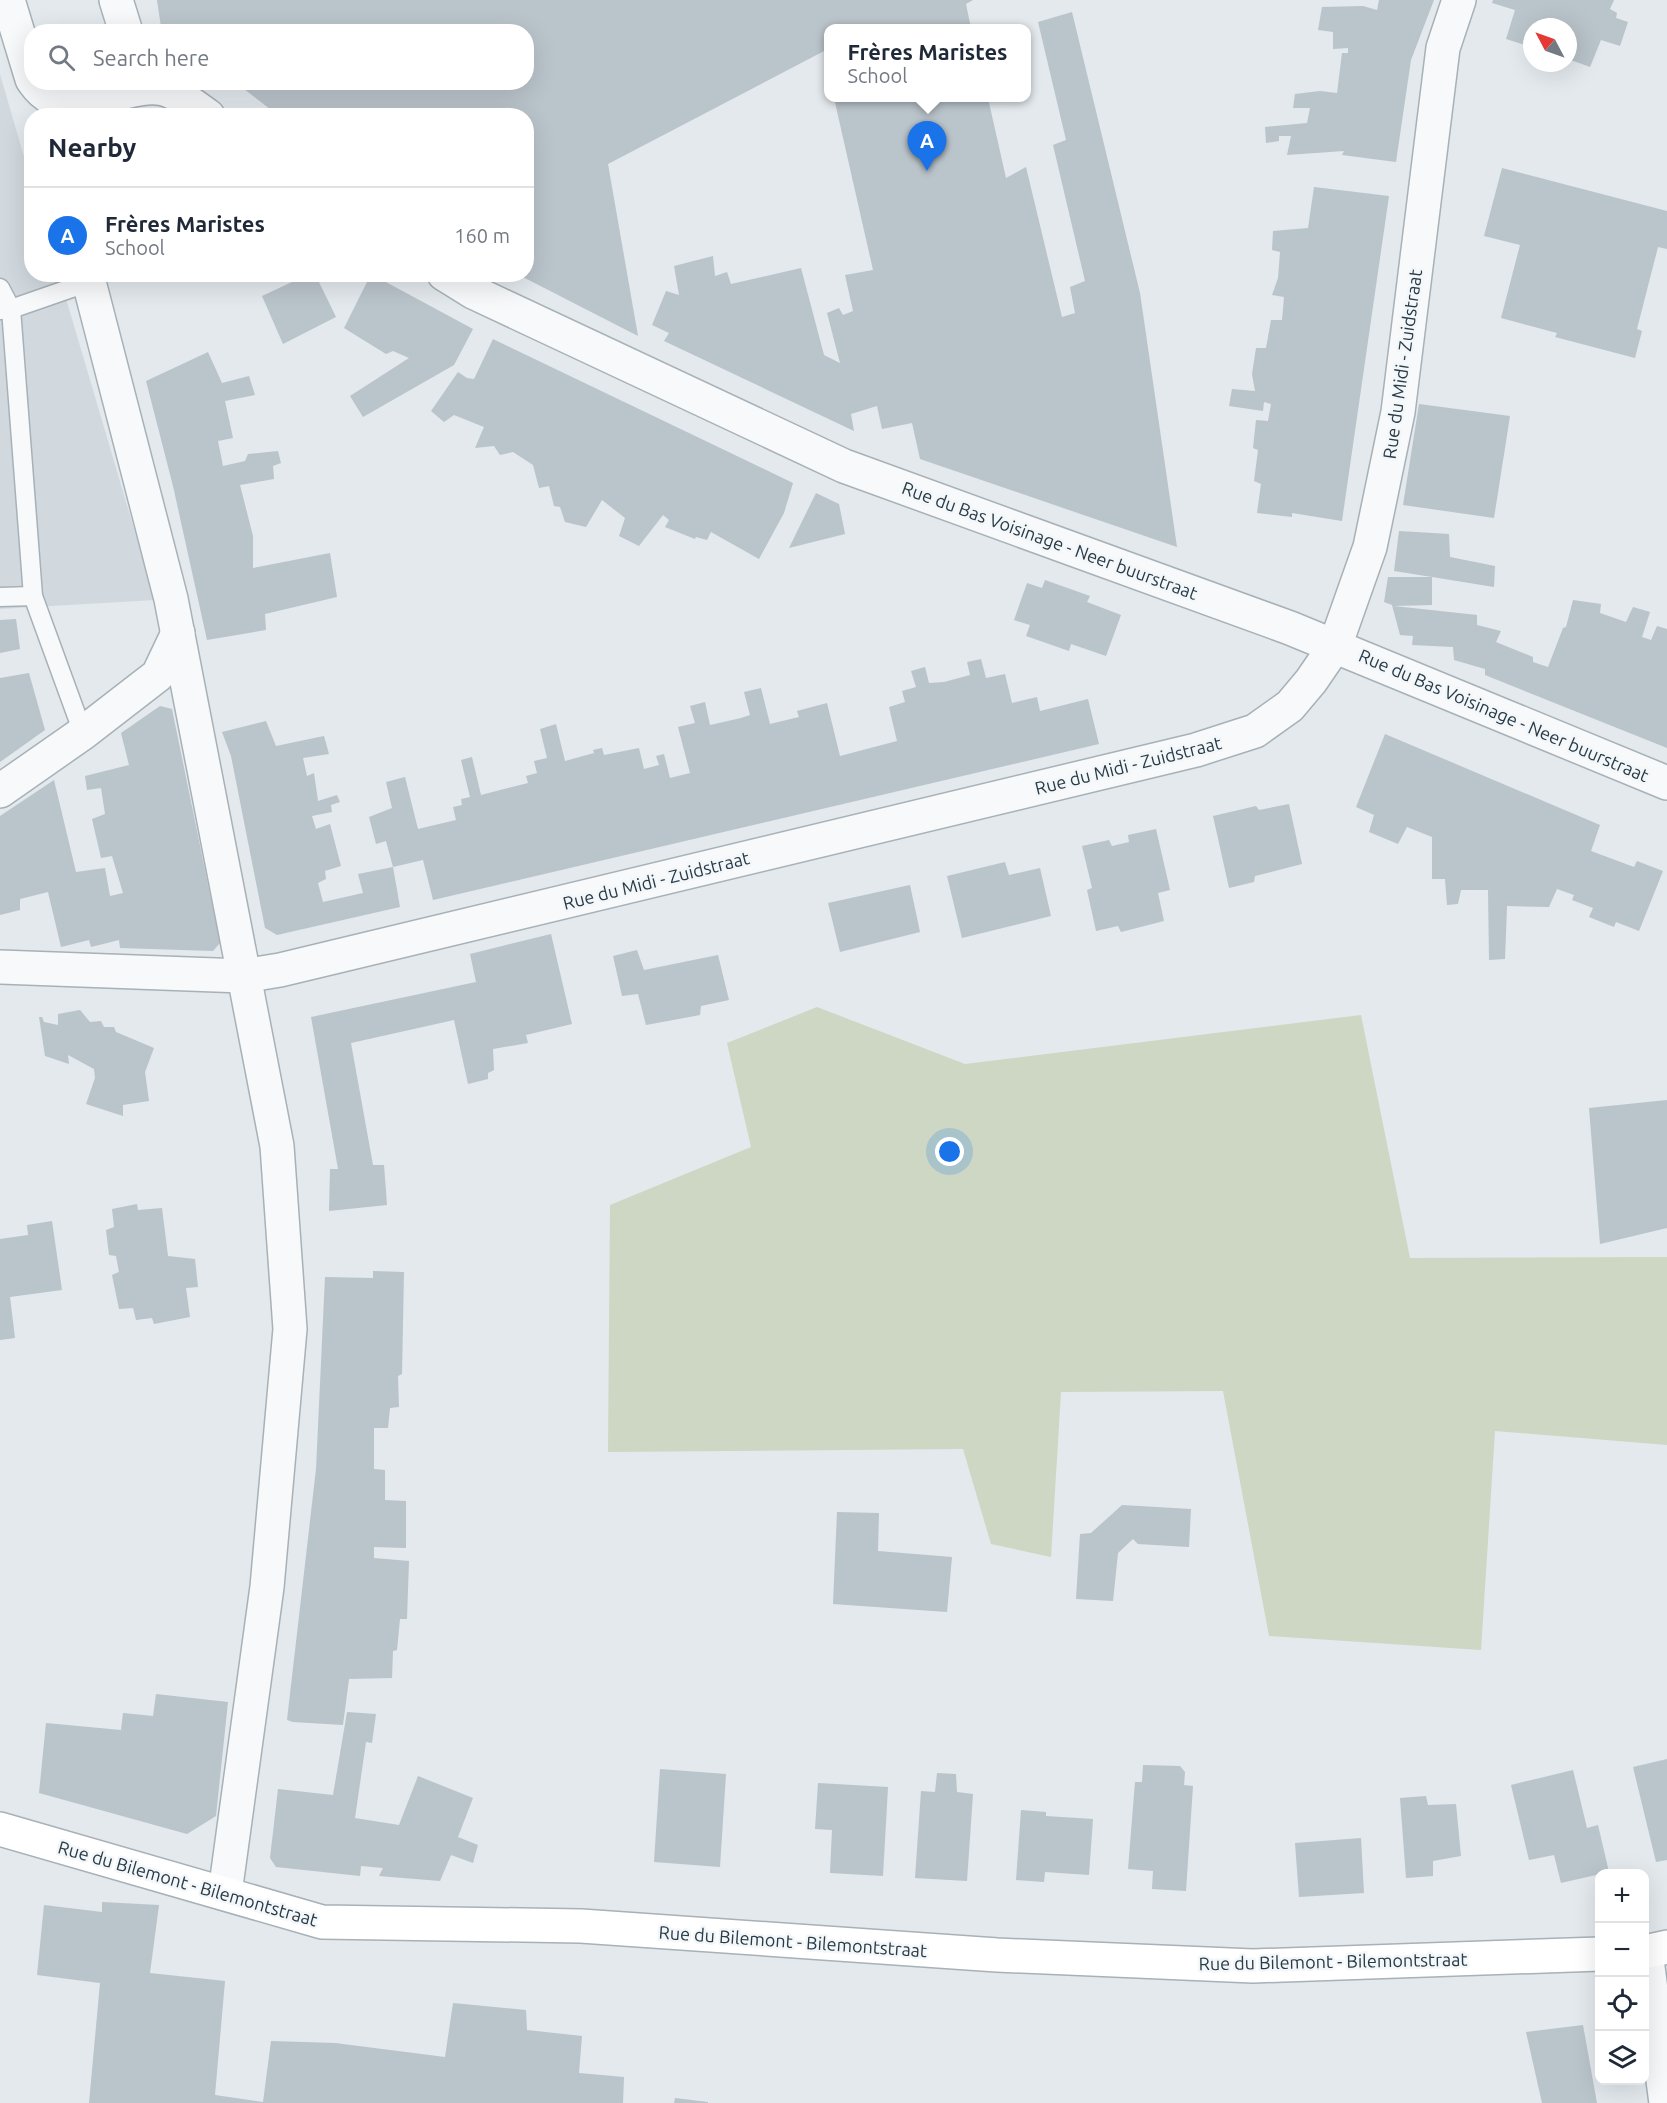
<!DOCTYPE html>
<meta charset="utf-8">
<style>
body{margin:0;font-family:Ubuntu,sans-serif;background:#f6f6f7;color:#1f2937}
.controls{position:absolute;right:18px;bottom:18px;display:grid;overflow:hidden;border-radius:12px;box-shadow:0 6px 24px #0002}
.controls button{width:54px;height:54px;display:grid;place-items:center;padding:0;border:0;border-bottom:2px solid #e0e1e3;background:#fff;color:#1f2937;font:30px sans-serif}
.compass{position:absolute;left:1523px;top:18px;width:54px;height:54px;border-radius:50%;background:#fff;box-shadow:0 6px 24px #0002;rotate:311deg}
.you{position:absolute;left:950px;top:1152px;width:21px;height:21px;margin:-15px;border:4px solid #fff;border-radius:50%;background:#1a73e8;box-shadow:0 0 0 9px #1a73e833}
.badge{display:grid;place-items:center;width:39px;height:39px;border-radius:50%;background:#1a73e8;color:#fff;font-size:20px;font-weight:700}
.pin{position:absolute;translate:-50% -50px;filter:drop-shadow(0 2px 3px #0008)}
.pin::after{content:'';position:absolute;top:32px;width:21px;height:18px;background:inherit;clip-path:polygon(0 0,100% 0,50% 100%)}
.popup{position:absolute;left:824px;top:24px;width:207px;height:78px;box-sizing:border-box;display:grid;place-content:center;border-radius:12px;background:#fff;filter:drop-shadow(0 2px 4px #0005);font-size:20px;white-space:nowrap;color:#747a83}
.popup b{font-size:22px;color:#1f2937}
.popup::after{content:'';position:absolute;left:50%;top:100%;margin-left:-12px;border:12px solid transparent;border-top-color:#fff}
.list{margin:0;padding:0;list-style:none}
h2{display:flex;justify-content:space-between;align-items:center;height:78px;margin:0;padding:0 24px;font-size:26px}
h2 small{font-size:20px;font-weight:400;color:#747a83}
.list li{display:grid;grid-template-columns:39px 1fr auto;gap:18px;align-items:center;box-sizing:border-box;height:96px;padding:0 24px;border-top:2px solid #e0e1e3}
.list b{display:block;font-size:22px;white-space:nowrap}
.list p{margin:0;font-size:20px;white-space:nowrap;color:#747a83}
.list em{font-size:20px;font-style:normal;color:#747a83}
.icon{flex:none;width:33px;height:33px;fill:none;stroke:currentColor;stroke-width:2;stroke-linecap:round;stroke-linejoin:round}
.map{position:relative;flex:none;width:1667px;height:2103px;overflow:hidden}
.search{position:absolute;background:#fff;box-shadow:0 6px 24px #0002;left:24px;top:24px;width:510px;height:66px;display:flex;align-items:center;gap:15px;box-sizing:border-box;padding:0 21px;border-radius:24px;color:#747a83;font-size:22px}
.panel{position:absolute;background:#fff;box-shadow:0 6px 24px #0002;left:24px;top:108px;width:510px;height:174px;border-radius:24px}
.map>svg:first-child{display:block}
.built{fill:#d1d9df}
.green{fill:#cdd7c3}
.building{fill:#bac4cb}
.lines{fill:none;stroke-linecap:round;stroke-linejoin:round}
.lane-casing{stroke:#a7b1b8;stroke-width:21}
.street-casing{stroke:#a7b1b8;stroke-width:36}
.secondary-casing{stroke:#a7b1b8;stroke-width:36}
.lane{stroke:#f7f9fa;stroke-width:18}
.street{stroke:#f7f9fa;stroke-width:33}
.secondary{stroke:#fff;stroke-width:33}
.labels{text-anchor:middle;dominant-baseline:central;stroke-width:5;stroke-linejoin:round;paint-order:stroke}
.street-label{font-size:18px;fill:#293b47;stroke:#f3f7f9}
</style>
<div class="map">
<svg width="1667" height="2103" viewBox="0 0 1667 2103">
<rect width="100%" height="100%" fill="#e3e9ed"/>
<!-- built -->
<path class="built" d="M0 74 31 181 32 274 59 275 155 600 0 609Z"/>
<!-- green -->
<path class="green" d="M817 1007 965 1064 1361 1015 1410 1258 1667 1257V1445L1495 1431 1481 1650 1269 1636 1223 1391 1061 1392 1051 1557 991 1544 963 1449 608 1452 610 1205 751 1147 727 1043Z"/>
<!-- building -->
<g class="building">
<path d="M157 0H973L966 4 971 28H828V63L824 51 608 164 638 336 517 274H526V116H279L235 82H526V32H168L161 27Z"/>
<path d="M1379 0H1434L1411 60 1396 162 1342 155 1344 151 1287 155 1291 136H1279V141L1266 143 1265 127 1307 123 1310 108H1293L1295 94 1320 91 1337 93 1342 53H1348V48L1333 49V32L1318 30 1322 7 1363 6 1377 10Z"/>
<path d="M1493 0H1614L1610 9 1617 13 1616 18 1628 22 1620 46 1601 40 1590 67 1568 59V27H1532V47L1506 39 1515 10 1492 3Z"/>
<path d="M1072 12 1140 293 1177 547 920 459 912 423 882 429 877 406 851 414 854 431 664 341 669 333 652 325 666 291 679 295 674 266 713 256 715 276 727 272 731 284 801 268 824 355 840 363 827 313 839 308 843 315 853 311 845 275 873 270 834 98H988L1006 178 1026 167 1062 317 1075 313 1070 287 1085 281 1053 145 1066 140 1038 22Z"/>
<path d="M1502 168 1667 211V249L1658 247 1637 329 1642 331 1635 358 1555 337 1557 333 1501 318 1520 245 1484 236Z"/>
<path d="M1314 187 1389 196 1342 521 1292 513V517L1257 513 1261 484 1254 481 1258 450 1253 448 1256 420 1268 421 1271 404 1264 402 1263 411 1229 406 1232 389 1255 391 1252 374 1256 348H1266L1271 320H1282L1284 297 1272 295 1278 278 1280 252 1272 250 1273 231 1308 228Z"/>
<path d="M309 274H315L336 317 283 344 262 296Z"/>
<path d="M371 274 473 329 454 365 363 417 350 396 409 358 393 351 386 354 344 328Z"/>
<path d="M493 339 793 483 784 513 759 559 711 532 707 540 696 537 695 539 665 527 669 520 663 515 639 546 619 536 625 518 602 500 586 527 565 522 560 507 554 506 549 486 539 488 533 465 513 452 500 455 494 446 475 448 484 427 454 415 444 422 431 411 458 372 467 378 474 379Z"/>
<path d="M208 352 222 383 249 376 255 395 225 401 233 438 218 441 223 466 245 461 248 454 278 451 281 463 273 466 274 479 240 485 253 536V568L330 553 337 597 265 614 266 630 207 640 173 486 146 381Z"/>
<path d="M1419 404 1510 416 1494 518 1403 505Z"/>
<path d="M816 493 839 504 845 534 789 548Z"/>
<path d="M1399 531 1449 534 1450 557 1495 566 1494 587 1432 577V605L1394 606 1477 615V625L1501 631 1496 642 1533 657V662L1548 667 1563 628 1566 627 1573 600 1601 604 1600 613 1626 622 1633 607 1650 612 1642 637 1651 640 1657 626 1667 629V748L1485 675V669L1454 660 1453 647 1412 645 1413 636 1400 635 1392 605 1384 602 1388 577H1432L1394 571Z"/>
<path d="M1045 580 1090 596 1087 602 1121 615 1106 656 1071 644 1069 651 1026 636 1030 625 1014 620 1027 583 1042 588Z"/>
<path d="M16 619 20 649 0 653V620Z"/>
<path d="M981 659 986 678 1005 674 1012 703 1037 697 1040 711 1088 699 1099 744 433 900 423 860 393 867 400 907 277 935 265 928 231 756 222 732 266 721 276 746 324 736 329 754 303 758 307 776 314 773 318 801 337 795 340 802 331 805 332 812 312 816 316 829 330 824 341 866 325 871 326 879 318 883 323 902 363 893 358 874 393 867 386 841 376 844 369 817 392 808 386 782 405 777 418 829 456 820 453 807 462 805 461 799 470 797 461 760 472 757 481 795 528 783 526 776 537 773 534 761 547 758 540 729 556 724 565 761 594 753 593 750 602 748 604 755 639 748 644 769 659 765 656 756 664 754 670 778 690 773 678 727 695 723 690 706 705 702 710 725 741 718 750 715 744 692 761 688 770 724 799 717 797 711 827 703 840 756 897 741 889 707 905 702 902 691 916 687 911 671 925 667 929 683 944 682 970 675 967 662Z"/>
<path d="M29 673 45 730 0 762V678Z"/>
<path d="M160 706 172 709 220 943 213 951 120 948 119 940 91 947 89 940 61 947 48 892 20 899V910L0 915V816L54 780 76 872 105 868 110 896 123 893 112 856 101 858 92 819 105 814 101 788 87 790 85 776 129 765 121 733Z"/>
<path d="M1385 734 1600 825 1591 851 1634 867 1637 861 1663 871 1639 931 1616 922 1614 927 1589 917 1593 908 1572 900 1574 895 1557 889 1549 907 1507 906 1505 959 1489 960 1488 890H1461L1458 904 1447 905 1445 879H1432V837L1407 827 1398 844 1369 832 1374 815 1356 807Z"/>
<path d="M1289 804 1302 864 1255 876 1254 882 1229 888 1213 816 1256 806 1259 810Z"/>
<path d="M1156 829 1170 890 1158 893 1164 921 1121 932 1118 926 1096 931 1087 890 1092 888 1082 846 1109 840 1112 846 1129 842 1128 835Z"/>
<path d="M1005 862 1009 875 1040 868 1051 916 962 938 947 876Z"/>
<path d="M910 885 920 932 840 952 828 903Z"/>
<path d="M551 934 572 1024 526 1035 528 1043 493 1049 494 1070 488 1073V1079L468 1084 454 1020 351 1043 373 1165H384L387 1205 329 1211 330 1169H338L311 1017 476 982 470 954Z"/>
<path d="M637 950 644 970 718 955 729 1000 701 1006 700 1015 646 1025 638 994 622 996 613 956Z"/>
<path d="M80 1010 90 1022 101 1021 104 1027H114L116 1032 154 1048 145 1072 149 1101 123 1105V1116L86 1104 95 1078 94 1069 68 1055 69 1064 45 1056 39 1017H42L44 1022 58 1025V1014Z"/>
<path d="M1667 1100V1228L1600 1244 1589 1108Z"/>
<path d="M137 1204 138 1210 162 1208 168 1256 195 1259 198 1287 186 1288 190 1317 154 1324 152 1318 136 1320 133 1308 119 1309 112 1275 119 1272 116 1256 109 1255 106 1230 114 1227 112 1209Z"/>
<path d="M52 1221 62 1290 10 1297 15 1338 0 1340V1239L28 1235 27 1225Z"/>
<path d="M373 1271 404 1272 402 1374 398 1376 399 1407 390 1408 388 1428H374V1469L385 1470V1500L406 1501V1548L374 1547V1558L409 1561 407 1619H400L397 1650 393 1651 392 1678 349 1679 343 1725 293 1722 287 1720 316 1469 325 1277 373 1278Z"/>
<path d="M1122 1505 1191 1509 1189 1547 1138 1544 1133 1539 1118 1553 1113 1601 1076 1599 1080 1534 1091 1533Z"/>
<path d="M837 1512 879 1513 878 1551 952 1557 947 1612 833 1604Z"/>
<path d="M156 1694 228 1702 216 1816 187 1834 39 1793 46 1723 121 1730 123 1713 153 1716Z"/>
<path d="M347 1712 376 1714 372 1743 366 1742 355 1818 399 1825 418 1776 473 1798 458 1837 478 1845 473 1863 451 1855 440 1881 379 1876 383 1868 361 1866 360 1876 276 1867 270 1858 278 1789 333 1795Z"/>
<path d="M1667 1759V1860L1656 1862 1633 1767Z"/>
<path d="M1143 1765 1180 1766 1185 1772 1184 1785 1193 1786 1186 1891 1152 1889 1153 1871 1128 1869 1135 1782H1142Z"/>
<path d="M660 1769 726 1774 720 1867 654 1862Z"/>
<path d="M1573 1770 1587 1828 1598 1825 1609 1872 1561 1883 1554 1855 1529 1860 1511 1785Z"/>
<path d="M937 1773 956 1774 957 1792 973 1794 967 1881 915 1878 921 1791 935 1792Z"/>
<path d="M818 1783 888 1787 883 1876 830 1873 832 1830 815 1829Z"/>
<path d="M1426 1796 1428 1805 1456 1804 1461 1856 1433 1861V1876L1406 1878 1400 1798Z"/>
<path d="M1021 1810 1046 1812V1816L1093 1819 1089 1875 1045 1872 1044 1882 1016 1880Z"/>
<path d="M1361 1838 1364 1893 1299 1897 1295 1843Z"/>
<path d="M102 1902 159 1905 150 1973 225 1981 215 2095 263 2102 271 2041 335 2043 445 2057 453 2003 526 2010 527 2030 582 2036 579 2073 624 2077 623 2103H89L100 1983 37 1975 44 1905 102 1912Z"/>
<path d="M1583 2025 1597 2103H1542L1526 2032Z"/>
<path d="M675 2098 708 2102V2103H674Z"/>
</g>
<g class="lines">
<!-- lane casing -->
<g class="lane-casing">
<g id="lane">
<path d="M0 288 11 309 33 596 83 733"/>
<path d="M0 310 11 309 89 282"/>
<path d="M0 597 33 596"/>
</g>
</g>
<!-- street casing -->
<g class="street-casing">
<g id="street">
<path d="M8 0 32 79"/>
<path d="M116 0 126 32"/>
<path d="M34 82C55 113 103 114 122 82"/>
<path d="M114 95C163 80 169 88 208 116"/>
<path d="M87 274 171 599 277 1146 290 1329 267 1587 225 1893"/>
<path d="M444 274 473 292 844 466 1290 628 1667 783"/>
<path d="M0 791 83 733 158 675 178 633"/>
<path d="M0 967 243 976 280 970 1196 750 1255 731 1290 706 1311 681 1335 646 1370 547 1398 412 1443 48 1459 0"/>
<path d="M1646 1952 1666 2103"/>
</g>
</g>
<!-- secondary casing -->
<g class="secondary-casing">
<g id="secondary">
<path d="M0 1829 322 1922 581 1926 997 1955 1253 1966 1600 1954"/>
<path d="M1644 1952 1667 1947"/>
</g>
</g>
<!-- lane -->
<use href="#lane" class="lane"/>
<!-- street -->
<use href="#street" class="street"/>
<!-- secondary -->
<use href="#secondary" class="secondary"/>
</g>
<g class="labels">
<!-- street labels -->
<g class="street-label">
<text transform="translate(1402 364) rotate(-82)">Rue du Midi - Zuidstraat</text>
<text transform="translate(1050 540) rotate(20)">Rue du Bas Voisinage - Neer buurstraat</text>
<text transform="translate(1504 715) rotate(23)">Rue du Bas Voisinage - Neer buurstraat</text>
<text transform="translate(1128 765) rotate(-14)">Rue du Midi - Zuidstraat</text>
<text transform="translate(656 880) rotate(-14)">Rue du Midi - Zuidstraat</text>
<text transform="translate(188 1883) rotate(16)">Rue du Bilemont - Bilemontstraat</text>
<text transform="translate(793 1941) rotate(4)">Rue du Bilemont - Bilemontstraat</text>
<text transform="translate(1333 1961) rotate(-1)">Rue du Bilemont - Bilemontstraat</text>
</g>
</g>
</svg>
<div class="controls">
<button>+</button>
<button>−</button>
<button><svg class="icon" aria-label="locate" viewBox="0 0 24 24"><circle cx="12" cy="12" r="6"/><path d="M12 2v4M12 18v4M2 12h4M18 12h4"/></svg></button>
<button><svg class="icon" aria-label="layers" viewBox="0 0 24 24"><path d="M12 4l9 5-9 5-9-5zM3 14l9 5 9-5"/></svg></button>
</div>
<svg class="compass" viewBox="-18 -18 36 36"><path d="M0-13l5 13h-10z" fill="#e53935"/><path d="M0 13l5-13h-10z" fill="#747a83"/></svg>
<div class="you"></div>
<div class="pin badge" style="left:927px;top:171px">A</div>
<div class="popup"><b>Frères Maristes</b>School</div>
<div class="search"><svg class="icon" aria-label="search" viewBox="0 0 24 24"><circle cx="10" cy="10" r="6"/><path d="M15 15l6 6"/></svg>Search here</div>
<section class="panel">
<h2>Nearby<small></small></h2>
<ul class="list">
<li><span class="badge">A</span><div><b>Frères Maristes</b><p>School</p></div><em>160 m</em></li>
</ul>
</section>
</div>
